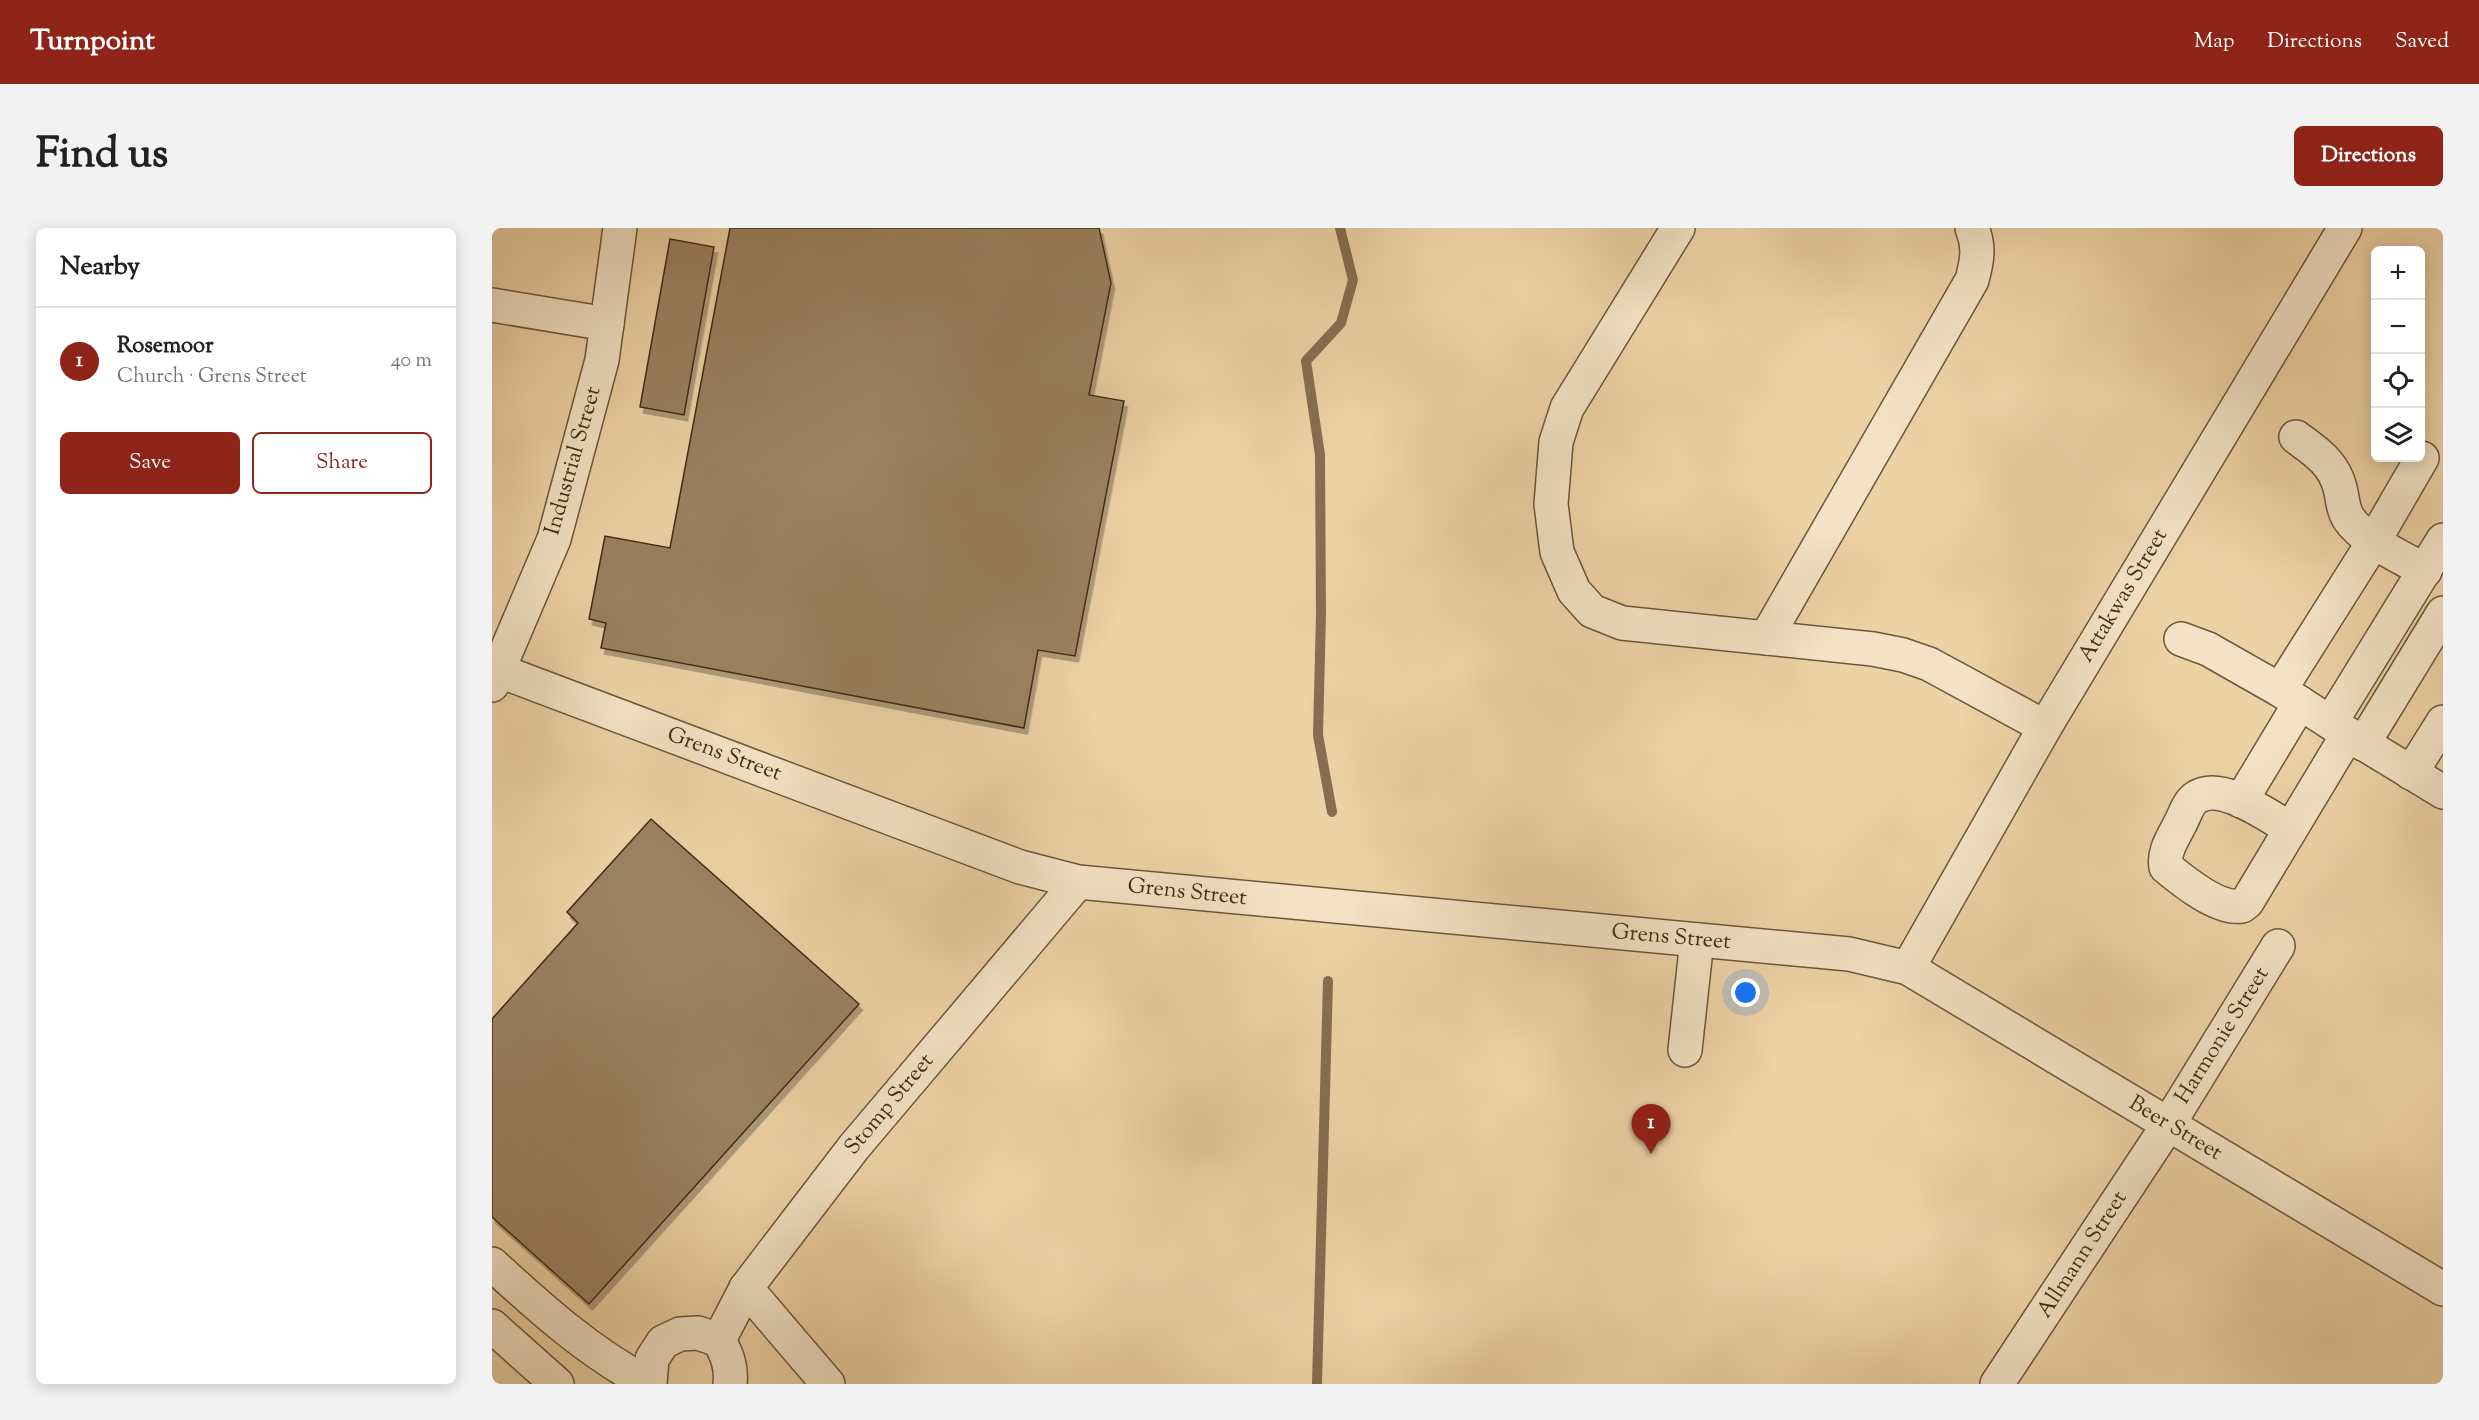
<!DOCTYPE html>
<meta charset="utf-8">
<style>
body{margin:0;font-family:"Sorts Mill Goudy",serif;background:#f2f2f2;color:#202124}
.controls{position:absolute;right:18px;top:18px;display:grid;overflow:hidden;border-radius:9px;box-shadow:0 3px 15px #0003}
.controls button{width:54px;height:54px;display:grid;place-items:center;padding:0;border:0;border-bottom:2px solid #e0e0e0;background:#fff;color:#202124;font:30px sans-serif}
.you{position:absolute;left:1254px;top:765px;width:21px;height:21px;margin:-15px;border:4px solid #fff;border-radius:50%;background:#1a73e8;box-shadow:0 0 0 9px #1a73e833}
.badge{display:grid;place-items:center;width:39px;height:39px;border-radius:50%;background:#8f2418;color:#fff;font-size:20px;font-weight:700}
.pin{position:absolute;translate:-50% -50px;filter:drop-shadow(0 2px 3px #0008)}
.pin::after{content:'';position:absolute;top:32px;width:21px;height:18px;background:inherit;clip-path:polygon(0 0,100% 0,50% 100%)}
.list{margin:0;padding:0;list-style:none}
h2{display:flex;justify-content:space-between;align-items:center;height:78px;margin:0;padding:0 24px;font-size:26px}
h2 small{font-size:20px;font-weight:400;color:#757577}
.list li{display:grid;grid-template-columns:39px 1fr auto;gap:18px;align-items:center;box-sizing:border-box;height:108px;padding:0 24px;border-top:2px solid #e0e0e0}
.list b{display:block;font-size:22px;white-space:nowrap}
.list p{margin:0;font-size:20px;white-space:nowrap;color:#757577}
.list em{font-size:20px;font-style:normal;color:#757577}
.actions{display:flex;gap:12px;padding:18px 24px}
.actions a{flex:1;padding:14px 0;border:2px solid #8f2418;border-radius:9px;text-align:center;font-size:21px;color:#8f2418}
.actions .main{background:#8f2418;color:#fff}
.icon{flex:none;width:33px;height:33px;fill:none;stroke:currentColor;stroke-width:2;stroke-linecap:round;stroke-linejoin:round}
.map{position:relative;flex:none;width:1951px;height:1156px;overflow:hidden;border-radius:9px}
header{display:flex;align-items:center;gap:36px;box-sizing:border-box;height:84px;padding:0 30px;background:#8f2418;color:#fff}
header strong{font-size:28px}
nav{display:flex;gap:33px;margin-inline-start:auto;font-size:21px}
.intro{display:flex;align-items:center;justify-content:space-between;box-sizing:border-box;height:144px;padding:0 36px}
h1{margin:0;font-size:42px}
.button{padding:15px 27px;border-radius:9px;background:#8f2418;color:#fff;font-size:21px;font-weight:700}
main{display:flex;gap:36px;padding:0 36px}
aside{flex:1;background:#fff;border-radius:9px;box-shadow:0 3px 15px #0003}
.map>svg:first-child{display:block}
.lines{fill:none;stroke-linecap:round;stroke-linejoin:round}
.stream{stroke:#866e4f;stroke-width:10}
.building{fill:#9b8260;stroke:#432c15;stroke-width:1.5;filter:url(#shadow)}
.minor-casing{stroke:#6e5639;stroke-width:36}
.minor{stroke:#f3e2c5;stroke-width:33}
.labels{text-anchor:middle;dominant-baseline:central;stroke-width:4.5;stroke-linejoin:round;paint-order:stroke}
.street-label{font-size:22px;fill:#432c15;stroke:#f3e2c5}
</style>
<header>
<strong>Turnpoint</strong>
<nav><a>Map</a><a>Directions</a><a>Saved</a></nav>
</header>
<div class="intro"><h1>Find us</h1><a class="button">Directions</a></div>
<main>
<aside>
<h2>Nearby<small></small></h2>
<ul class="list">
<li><span class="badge">1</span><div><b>Rosemoor</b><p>Church · Grens Street</p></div><em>40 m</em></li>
</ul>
<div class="actions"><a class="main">Save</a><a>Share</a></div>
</aside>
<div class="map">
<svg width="1951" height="1156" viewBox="0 0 1951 1156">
<defs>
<filter id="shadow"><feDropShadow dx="3.5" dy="6" stdDeviation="0" flood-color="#0004"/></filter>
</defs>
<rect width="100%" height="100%" fill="#edd2a6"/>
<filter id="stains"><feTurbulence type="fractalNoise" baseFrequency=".00333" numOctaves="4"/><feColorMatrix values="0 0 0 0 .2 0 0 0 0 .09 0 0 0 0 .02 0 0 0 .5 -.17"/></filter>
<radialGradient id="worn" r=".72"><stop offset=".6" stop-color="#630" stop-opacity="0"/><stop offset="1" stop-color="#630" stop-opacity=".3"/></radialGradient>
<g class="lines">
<!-- stream -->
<g class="stream">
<path d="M840 584 826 507 829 386 828 227 814 133 849 95 861 52 848 0"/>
<path d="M825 1156 836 753"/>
</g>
</g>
<!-- building -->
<g class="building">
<path d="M238 0H607L619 55 597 167 632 173 583 428 546 422 532 500 109 420 114 395 97 391 113 308 178 320Z"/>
<path d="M178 11 222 19 192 187 148 179Z"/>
<path d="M159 591 367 776 97 1076 0 989V791L86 695 75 684Z"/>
</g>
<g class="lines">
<!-- minor casing -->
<g class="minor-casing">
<g id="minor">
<path d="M1186 0 1075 180 1064 214 1059 276 1065 324 1082 363 1100 383 1130 395 1381 421 1411 427 1437 436 1553 499"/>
<path d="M0 77 115 96"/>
<path d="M1804 209C1823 223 1842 235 1848 260 1851 270 1850 281 1857 291 1872 313 1910 329 1933 343"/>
<path d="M1274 410 1480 52C1485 33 1488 19 1480 0"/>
<path d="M1689 411 1716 421 1788 462 1856 506"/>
<path d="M0 440 528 639 586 654 1357 726 1416 740 1951 1061"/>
<path d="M0 457 62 311 110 132 128 0"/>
<path d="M1788 462 1882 313 1930 230"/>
<path d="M1839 494 1951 312"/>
<path d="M1871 516 1951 385"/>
<path d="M1919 545 1951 494"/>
<path d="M1749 573 1808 475"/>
<path d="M1799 601C1777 589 1730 553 1705 569 1696 574 1693 587 1688 596 1681 610 1671 624 1674 639 1692 654 1727 682 1750 678L1755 674 1856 506 1951 564"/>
<path d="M1416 740 1553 499 1853 0"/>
<path d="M1193 822 1205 712"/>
<path d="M0 1036C49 1081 98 1125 157 1156"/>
<path d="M254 1060 336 1156"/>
<path d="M0 1098 65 1156"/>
<path d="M227 1112 254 1060 362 919 586 654"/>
<path d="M158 1156 160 1131 171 1114 188 1106 206 1105 227 1112C235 1127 240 1139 238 1156"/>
<path d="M1505 1156 1676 897 1786 718"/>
</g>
</g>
<!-- minor -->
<use href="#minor" class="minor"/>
</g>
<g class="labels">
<!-- street labels -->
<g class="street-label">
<text transform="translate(82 233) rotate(-74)">Industrial Street</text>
<text transform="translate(1632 368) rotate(-59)">Attakwas Street</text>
<text transform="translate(232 527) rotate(20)">Grens Street</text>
<text transform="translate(695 665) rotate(6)">Grens Street</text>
<text transform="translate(1179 710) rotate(5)">Grens Street</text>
<text transform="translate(1731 808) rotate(-58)">Harmonie Street</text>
<text transform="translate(398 877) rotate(-50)">Stomp Street</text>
<text transform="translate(1683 901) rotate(31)">Beer Street</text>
<text transform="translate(1591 1027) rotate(-57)">Allmann Street</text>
</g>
</g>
<rect width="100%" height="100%" filter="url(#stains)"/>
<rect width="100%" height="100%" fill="url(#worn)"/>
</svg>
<div class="controls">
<button>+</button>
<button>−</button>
<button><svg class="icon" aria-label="locate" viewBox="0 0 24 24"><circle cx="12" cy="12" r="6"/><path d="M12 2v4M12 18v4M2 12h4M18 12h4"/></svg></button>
<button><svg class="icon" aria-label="layers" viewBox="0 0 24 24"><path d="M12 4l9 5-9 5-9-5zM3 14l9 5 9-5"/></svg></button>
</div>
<div class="you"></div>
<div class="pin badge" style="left:1159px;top:926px">1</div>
</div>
</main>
